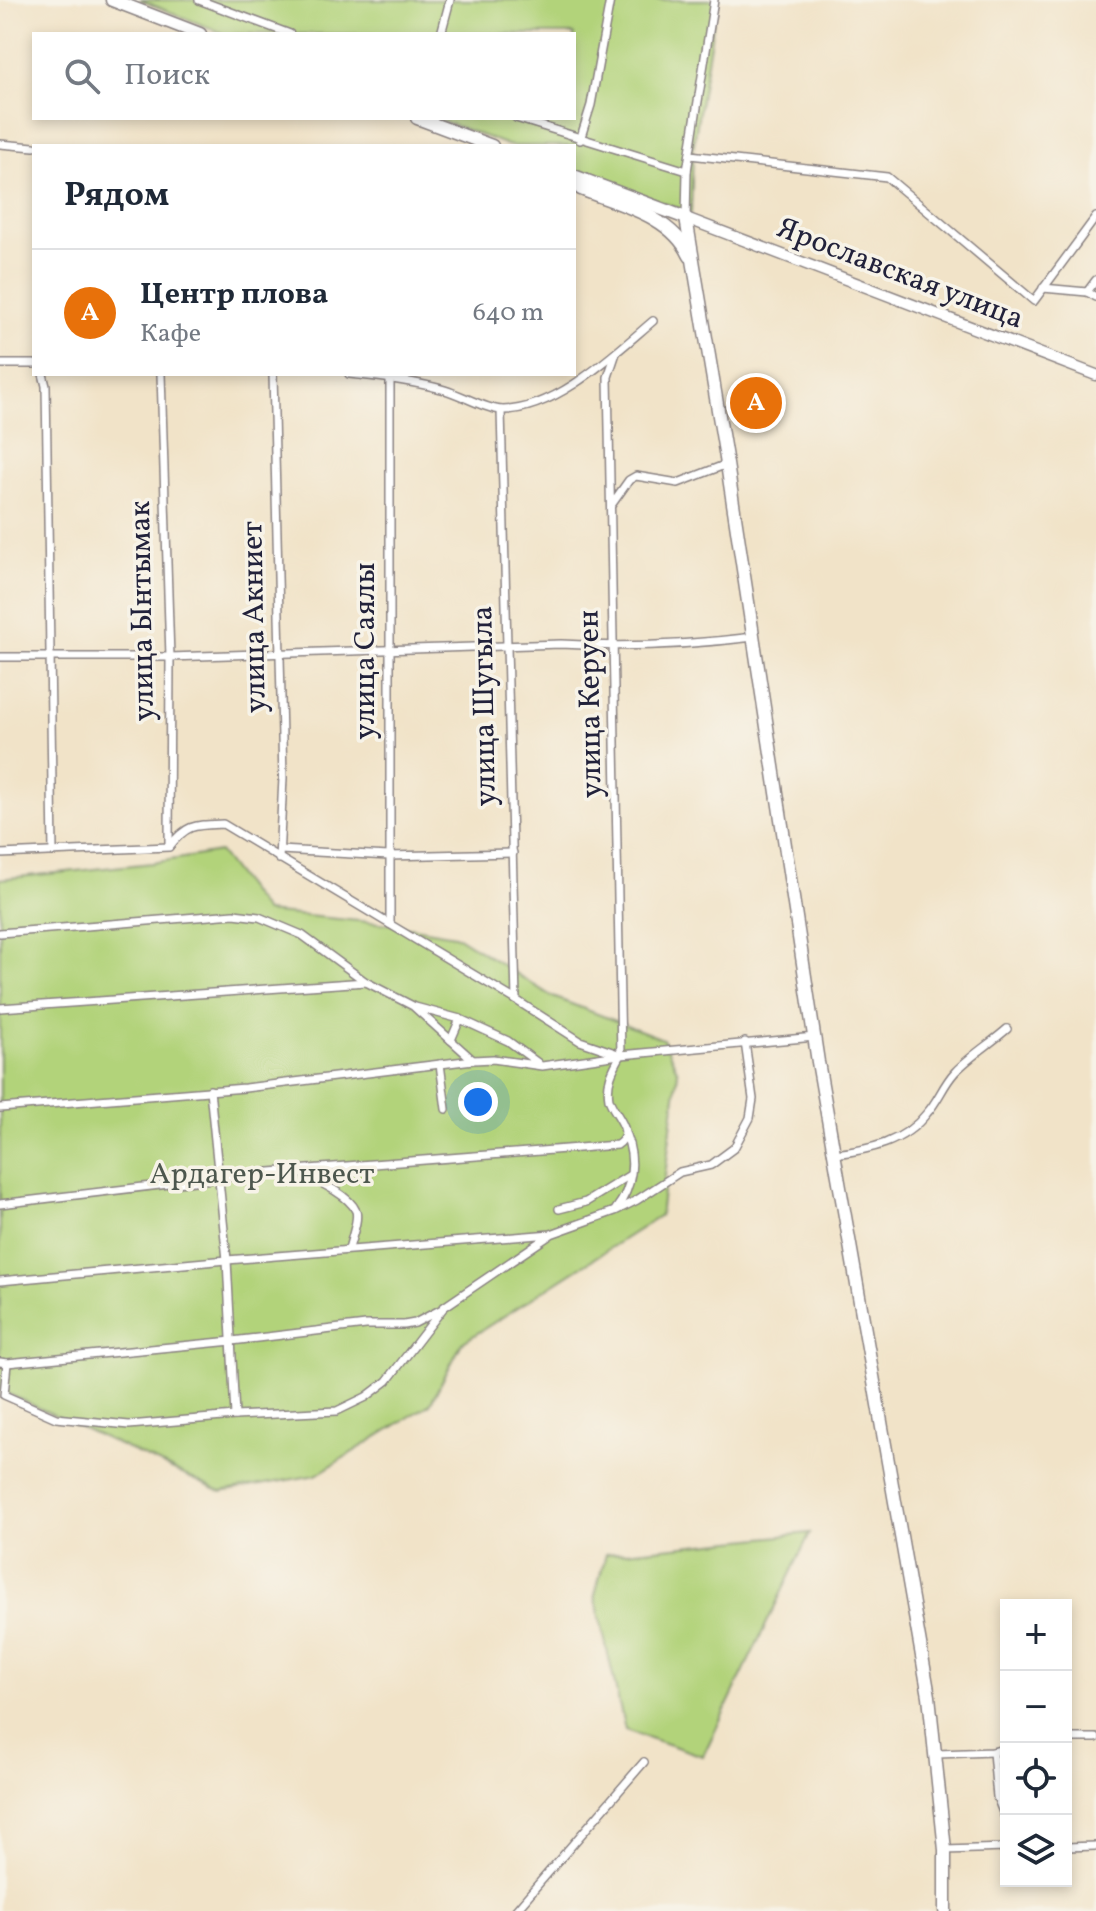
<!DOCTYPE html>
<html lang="ru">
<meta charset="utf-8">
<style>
body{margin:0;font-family:Vollkorn,serif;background:#f6f6f7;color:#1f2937}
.controls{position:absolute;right:24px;bottom:24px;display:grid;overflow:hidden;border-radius:0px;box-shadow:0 4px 12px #0003}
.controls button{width:72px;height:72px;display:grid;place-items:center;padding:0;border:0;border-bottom:2px solid #e0e1e3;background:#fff;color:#1f2937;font:40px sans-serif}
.you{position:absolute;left:478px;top:1102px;width:28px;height:28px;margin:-20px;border:6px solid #fff;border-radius:50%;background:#1a73e8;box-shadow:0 0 0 12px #1a73e833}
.badge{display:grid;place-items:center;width:52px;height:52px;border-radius:50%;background:#b5179e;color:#fff;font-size:26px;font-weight:700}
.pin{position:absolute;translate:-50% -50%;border:4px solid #fff;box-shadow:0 2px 8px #0006}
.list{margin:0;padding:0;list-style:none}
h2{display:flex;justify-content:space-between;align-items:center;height:104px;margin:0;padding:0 32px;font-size:34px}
h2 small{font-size:26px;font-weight:400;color:#747a83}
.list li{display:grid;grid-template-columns:52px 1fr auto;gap:24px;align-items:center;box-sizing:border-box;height:128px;padding:0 32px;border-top:2px solid #e0e1e3}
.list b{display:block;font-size:30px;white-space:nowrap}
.list p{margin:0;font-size:26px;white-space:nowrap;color:#747a83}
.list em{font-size:26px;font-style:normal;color:#747a83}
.icon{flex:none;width:44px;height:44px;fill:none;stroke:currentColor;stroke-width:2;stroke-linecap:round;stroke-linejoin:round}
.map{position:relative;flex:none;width:1096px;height:1911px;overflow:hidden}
.search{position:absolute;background:#fff;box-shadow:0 4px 12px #0003;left:32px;top:32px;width:544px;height:88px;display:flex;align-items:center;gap:20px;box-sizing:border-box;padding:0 28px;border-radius:0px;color:#747a83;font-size:30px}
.panel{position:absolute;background:#fff;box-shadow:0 4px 12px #0003;left:32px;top:144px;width:544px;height:232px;border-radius:0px}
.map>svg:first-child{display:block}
.green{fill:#b2d37a;stroke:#6a7a5a;stroke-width:2}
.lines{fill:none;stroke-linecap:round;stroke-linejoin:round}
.street-casing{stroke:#8a8282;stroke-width:10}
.secondary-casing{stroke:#8a8282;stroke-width:13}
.highway-casing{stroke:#8a8282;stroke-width:15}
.street{stroke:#fff;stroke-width:7}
.secondary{stroke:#fff;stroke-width:10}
.highway{stroke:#fff;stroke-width:12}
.labels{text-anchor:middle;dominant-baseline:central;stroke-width:7;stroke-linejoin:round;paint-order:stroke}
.street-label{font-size:30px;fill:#22223b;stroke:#f7f3e8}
.park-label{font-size:30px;fill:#4d574e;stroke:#f7f3e8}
</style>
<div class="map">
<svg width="1096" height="1911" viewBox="0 0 1096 1911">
<rect width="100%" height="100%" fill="#f7f3e8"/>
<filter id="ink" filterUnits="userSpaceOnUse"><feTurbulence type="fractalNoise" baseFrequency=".0125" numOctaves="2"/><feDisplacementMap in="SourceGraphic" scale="16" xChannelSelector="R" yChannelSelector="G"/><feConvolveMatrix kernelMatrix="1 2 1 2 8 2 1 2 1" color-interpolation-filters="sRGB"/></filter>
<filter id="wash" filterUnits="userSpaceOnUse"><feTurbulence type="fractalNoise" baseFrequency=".006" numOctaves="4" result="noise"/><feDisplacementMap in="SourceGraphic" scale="32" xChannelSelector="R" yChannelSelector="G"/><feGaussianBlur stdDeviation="1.8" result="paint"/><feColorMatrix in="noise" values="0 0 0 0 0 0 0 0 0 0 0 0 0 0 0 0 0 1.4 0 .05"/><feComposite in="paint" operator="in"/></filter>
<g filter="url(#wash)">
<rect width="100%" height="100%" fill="#f1e3c8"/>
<!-- green -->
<g class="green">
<path d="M140 0H717L693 149 691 213 574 170V146H510L435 118H574V34H225Z"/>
<path d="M219 852 265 912 390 924 455 935 553 997 663 1039 678 1072 660 1216 462 1343 430 1404 316 1475 221 1492 0 1390V879L152 863Z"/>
<path d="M810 1533 703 1756 625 1730 595 1595 606 1554Z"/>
</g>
</g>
<g filter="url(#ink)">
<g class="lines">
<!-- street casing -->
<g class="street-casing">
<g id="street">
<path d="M199 0 290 34"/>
<path d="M441 34 450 0"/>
<path d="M516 118 687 171"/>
<path d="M580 140 591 105 610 0"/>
<path d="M0 144 34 147"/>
<path d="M690 155 887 177 1034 301 1096 217"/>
<path d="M686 218 687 171 714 0"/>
<path d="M1043 288 1087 292 1096 297"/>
<path d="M1087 292 1096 280"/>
<path d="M0 364H34"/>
<path d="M43 374 46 386 53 852"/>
<path d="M161 374 170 657 169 845"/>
<path d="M273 374 283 778 279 859"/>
<path d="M349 374C381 377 414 381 445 390 462 395 487 410 503 410 556 410 614 354 653 321"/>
<path d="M501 410 516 1000"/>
<path d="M612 504 629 480 636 476 678 483 727 464"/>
<path d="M0 657H170L561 644C626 648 689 645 754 637"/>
<path d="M280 850 389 856 513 853"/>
<path d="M0 854 169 847C187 824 194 825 223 824L516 1000 580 1041 621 1055 815 1037"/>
<path d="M390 924V378"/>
<path d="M0 933 234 914 259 917 302 935 366 982 413 1006 473 1060"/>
<path d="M415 1007 460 1019"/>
<path d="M0 1008 366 982"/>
<path d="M451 1040 460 1019 508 1041 538 1063"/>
<path d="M440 1064 446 1109"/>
<path d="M210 1090 227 1260 235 1416"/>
<path d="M0 1108 245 1088 473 1060 493 1059 542 1066 619 1055"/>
<path d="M834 1154C869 1150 904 1143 927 1113 938 1101 943 1085 955 1072 970 1056 990 1044 1007 1029"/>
<path d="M297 1171C313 1179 349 1194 356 1211 359 1220 351 1239 349 1249"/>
<path d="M0 1204 270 1172 617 1145C637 1132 613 1114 609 1099 606 1082 613 1069 621 1055L608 377 616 353"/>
<path d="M559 1209 586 1202 630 1175"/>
<path d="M616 1209C633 1187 636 1160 626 1135"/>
<path d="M0 1281 227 1260 551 1234 615 1211 637 1200 680 1172 711 1165 734 1148 750 1118 753 1099 745 1042"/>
<path d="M0 1362 7 1363 232 1341 366 1325H404L415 1323 440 1310"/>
<path d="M7 1363 4 1395 56 1418 129 1425 235 1416 337 1411 366 1397 387 1381 444 1307 550 1235"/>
<path d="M1066 1738H1096"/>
<path d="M993 1752 997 1797 1006 1820"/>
<path d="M937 1754 993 1752 1006 1748"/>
<path d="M1066 1847 1096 1846"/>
<path d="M945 1850 1006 1848"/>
<path d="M515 1911 644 1762"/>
</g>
</g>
<!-- secondary casing -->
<g class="secondary-casing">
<path id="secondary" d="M686 218 1096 375"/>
</g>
<!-- highway casing -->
<g class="highway-casing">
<g id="highway">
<path d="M112 0 200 34"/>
<path d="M417 118 492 146"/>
<path d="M574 176 686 218 727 464 818 1062 929 1696 945 1850V1911"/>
<path d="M574 183 581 189C620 205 671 215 690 256"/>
</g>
</g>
<!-- street -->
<use href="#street" class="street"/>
<!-- secondary -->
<use href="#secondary" class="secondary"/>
<!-- highway -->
<use href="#highway" class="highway"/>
</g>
</g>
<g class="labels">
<!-- street labels -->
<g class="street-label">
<text transform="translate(900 274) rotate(21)">Ярославская улица</text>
<text transform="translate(143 611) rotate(-91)">улица Ынтымак</text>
<text transform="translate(255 617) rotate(-91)">улица Акниет</text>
<text transform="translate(366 651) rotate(-90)">улица Саялы</text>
<text transform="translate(591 704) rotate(-91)">улица Керуен</text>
<text transform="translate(485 706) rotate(-91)">улица Шугыла</text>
</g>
<!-- park labels -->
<g class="park-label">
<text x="262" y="1175">Ардагер-Инвест</text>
</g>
</g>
</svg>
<div class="controls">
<button>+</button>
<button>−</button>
<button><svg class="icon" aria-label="locate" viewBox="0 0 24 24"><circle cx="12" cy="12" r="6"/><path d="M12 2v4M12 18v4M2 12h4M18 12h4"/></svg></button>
<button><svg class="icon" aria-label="layers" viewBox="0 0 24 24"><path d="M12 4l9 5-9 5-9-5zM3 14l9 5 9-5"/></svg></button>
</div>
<div class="you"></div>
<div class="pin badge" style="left:756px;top:403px;background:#e8710a">A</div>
<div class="search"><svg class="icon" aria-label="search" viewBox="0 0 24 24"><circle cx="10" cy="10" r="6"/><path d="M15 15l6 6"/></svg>Поиск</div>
<section class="panel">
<h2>Рядом<small></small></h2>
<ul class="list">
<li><span class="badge" style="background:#e8710a">A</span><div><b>Центр плова</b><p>Кафе</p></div><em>640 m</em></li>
</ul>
</section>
</div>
